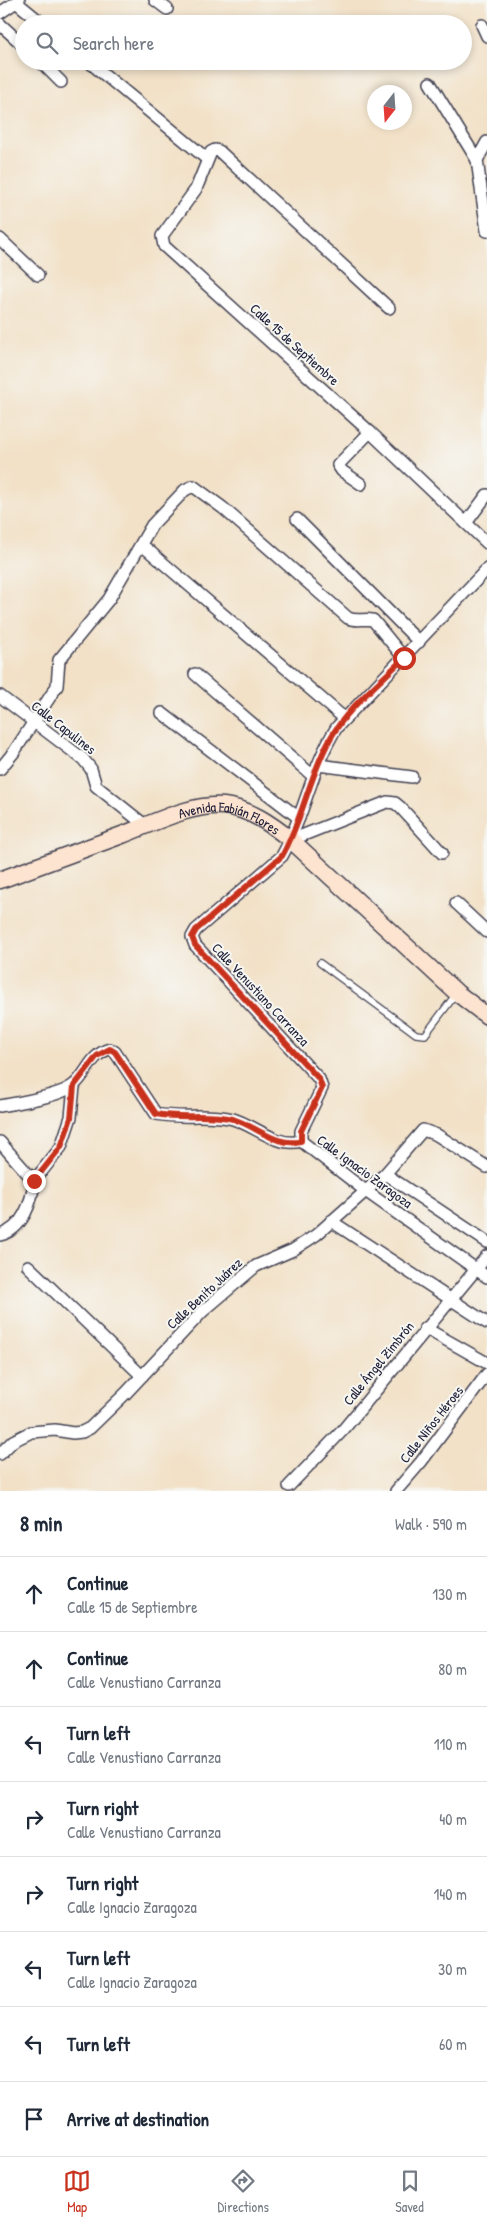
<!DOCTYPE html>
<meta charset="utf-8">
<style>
body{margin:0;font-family:"Patrick Hand",sans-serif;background:#f2f2f3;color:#1f2937}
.compass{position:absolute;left:367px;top:85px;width:45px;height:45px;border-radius:50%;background:#fff;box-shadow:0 2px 8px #0003;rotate:197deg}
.stop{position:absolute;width:15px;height:15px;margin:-11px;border:4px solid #c8321e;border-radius:50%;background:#fff}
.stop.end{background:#c8321e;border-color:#fff;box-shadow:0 1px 5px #0008}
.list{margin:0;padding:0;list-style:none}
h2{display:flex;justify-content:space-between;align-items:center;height:65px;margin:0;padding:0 20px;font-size:21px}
h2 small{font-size:16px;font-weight:400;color:#747a83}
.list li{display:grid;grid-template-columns:32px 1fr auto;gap:15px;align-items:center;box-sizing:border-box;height:75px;padding:0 20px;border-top:1px solid #e0e1e3}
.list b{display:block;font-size:19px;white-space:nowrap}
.list p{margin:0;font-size:16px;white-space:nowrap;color:#747a83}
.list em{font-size:16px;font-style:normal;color:#747a83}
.icon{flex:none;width:28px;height:28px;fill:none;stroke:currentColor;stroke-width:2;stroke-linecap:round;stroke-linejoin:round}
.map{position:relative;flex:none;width:487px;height:1491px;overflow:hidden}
.search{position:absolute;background:#fff;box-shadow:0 2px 8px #0003;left:15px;right:15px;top:15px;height:55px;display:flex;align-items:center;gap:12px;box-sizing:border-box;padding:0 18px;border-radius:28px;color:#747a83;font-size:19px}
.sheet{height:665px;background:#fff}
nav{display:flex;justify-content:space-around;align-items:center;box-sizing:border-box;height:70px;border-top:1px solid #e0e1e3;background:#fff;font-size:14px;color:#747a83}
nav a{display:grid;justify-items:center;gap:2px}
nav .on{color:#c8321e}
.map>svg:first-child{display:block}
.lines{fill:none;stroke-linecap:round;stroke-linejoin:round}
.lane-casing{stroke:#413f50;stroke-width:8}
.street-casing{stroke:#413f50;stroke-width:14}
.secondary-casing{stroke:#413f50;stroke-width:19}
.lane{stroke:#fff;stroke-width:5.5}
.street{stroke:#fff;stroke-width:11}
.secondary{stroke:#fde4d0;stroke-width:16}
.route{stroke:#c8321e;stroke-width:6}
.labels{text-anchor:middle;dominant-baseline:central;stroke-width:4;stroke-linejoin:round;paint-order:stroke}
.street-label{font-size:14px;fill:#22223b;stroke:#f6f6f2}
</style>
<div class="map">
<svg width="487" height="1491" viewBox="0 0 487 1491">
<rect width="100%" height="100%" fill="#f6f6f2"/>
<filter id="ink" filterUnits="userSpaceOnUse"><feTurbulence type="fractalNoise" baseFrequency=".02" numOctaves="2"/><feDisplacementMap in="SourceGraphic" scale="10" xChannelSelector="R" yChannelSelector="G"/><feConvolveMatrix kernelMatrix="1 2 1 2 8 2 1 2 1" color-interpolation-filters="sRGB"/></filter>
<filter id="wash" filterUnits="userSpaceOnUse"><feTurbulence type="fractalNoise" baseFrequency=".0096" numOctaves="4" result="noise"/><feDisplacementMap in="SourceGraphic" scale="20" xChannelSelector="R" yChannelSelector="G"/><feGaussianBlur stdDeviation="1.12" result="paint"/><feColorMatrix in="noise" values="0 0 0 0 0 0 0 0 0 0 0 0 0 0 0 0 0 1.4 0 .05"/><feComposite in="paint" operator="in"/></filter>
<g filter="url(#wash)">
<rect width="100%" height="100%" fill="#f2e1c7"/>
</g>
<g filter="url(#ink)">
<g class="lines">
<!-- lane casing -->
<g class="lane-casing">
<path id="lane" d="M320 963 416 1034 425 1035 456 994"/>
</g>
<!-- street casing -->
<g class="street-casing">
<g id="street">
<path d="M155 0 167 9"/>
<path d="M16 2 43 24"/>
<path d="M0 13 19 0"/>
<path d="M0 24 24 46"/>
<path d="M482 25 487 36"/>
<path d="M40 61 61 82"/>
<path d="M88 61 207 159"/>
<path d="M430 83 477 160 487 231"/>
<path d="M477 160 487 142"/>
<path d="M0 239 38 275"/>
<path d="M389 308 219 151 215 150 211 152 196 189 162 236 164 246 370 432 487 543"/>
<path d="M361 484 342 471 338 465 370 432"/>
<path d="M297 519 419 642"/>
<path d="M466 523 487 495"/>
<path d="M142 545 344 718"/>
<path d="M195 674 313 776"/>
<path d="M0 696 83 759 91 769 96 786 146 826"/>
<path d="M162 713 299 818"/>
<path d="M318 765 412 777"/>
<path d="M0 769 14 752 57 686 59 660 109 599 152 525 185 490 193 486 223 508 348 618C357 622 364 618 373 620L404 658"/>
<path d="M291 840 387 802 395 803 401 808 442 853"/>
<path d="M456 903 487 932"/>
<path d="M0 1106C17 1103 63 1096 75 1084 88 1072 91 1054 110 1049L115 1052 156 1114C181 1119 209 1113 233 1119 256 1126 278 1148 301 1141"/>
<path d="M301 1141V1131L322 1088 319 1079 195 945 192 937 196 930 282 856C305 815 311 767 337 727L487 569"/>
<path d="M301 1141 367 1192 487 1277"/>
<path d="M0 1142 34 1181C32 1202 23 1229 0 1235"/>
<path d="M385 1174 487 1242"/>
<path d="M34 1181 61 1147 71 1117 74 1086"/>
<path d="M331 1221 487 1323"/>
<path d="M28 1266 142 1376"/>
<path d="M425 1328 487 1363"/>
<path d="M0 1454 13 1441 31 1432 55 1430 73 1433 82 1432 90 1428 126 1393 203 1311 256 1266 293 1250 316 1235 385 1174 423 1130 437 1135 487 1167"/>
<path d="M289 1486 343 1430 487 1256"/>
<path d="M396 1491 421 1462 487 1374"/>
</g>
</g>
<!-- secondary casing -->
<g class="secondary-casing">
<g id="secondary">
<path id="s1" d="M0 880C40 865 81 850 122 835 151 824 192 803 224 806 250 809 271 824 291 840L457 993 487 1016"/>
</g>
</g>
<!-- lane -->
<use href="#lane" class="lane"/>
<!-- street -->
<use href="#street" class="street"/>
<!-- secondary -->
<use href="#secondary" class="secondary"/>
</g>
</g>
<g class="lines" filter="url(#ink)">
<!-- route -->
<path class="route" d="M34 1181 61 1147 71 1118 74 1086 97 1056 110 1049 115 1052 156 1114C181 1119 209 1113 233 1119 256 1126 278 1148 301 1141V1131L322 1088 319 1079 195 945 192 937 196 930 282 856C303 819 309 776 330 739 347 708 379 683 404 658"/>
</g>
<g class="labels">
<!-- street labels -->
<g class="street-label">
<text transform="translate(295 344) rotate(42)">Calle 15 de Septiembre</text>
<text transform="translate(64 727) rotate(38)">Calle Capulines</text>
<text stroke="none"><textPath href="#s1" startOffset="244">Avenida Fabián Flores</textPath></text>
<text transform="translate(261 994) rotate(47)">Calle Venustiano Carranza</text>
<text transform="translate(365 1171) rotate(36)">Calle Ignacio Zaragoza</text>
<text transform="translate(204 1293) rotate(-43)">Calle Benito Juárez</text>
<text transform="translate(378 1363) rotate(-51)">Calle Ángel Zimbrón</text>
<text transform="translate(431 1424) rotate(-52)">Calle Niños Héroes</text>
</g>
</g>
</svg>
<svg class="compass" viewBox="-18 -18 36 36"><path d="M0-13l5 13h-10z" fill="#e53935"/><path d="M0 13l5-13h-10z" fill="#747a83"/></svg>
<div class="stop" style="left:404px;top:658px"></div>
<div class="stop end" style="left:34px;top:1181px"></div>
<div class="search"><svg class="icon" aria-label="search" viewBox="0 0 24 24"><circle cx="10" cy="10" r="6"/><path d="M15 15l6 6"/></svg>Search here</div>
</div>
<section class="sheet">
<h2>8 min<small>Walk · 590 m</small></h2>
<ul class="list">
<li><svg class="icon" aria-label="ahead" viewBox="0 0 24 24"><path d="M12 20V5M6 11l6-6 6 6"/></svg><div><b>Continue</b><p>Calle 15 de Septiembre</p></div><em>130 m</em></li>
<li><svg class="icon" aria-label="ahead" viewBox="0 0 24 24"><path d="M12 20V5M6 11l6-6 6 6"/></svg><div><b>Continue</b><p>Calle Venustiano Carranza</p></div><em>80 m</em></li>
<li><svg class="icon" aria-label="left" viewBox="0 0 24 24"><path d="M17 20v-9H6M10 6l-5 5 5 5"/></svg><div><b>Turn left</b><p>Calle Venustiano Carranza</p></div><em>110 m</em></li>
<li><svg class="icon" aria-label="right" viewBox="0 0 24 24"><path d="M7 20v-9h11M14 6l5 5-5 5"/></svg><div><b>Turn right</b><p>Calle Venustiano Carranza</p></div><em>40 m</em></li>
<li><svg class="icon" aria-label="right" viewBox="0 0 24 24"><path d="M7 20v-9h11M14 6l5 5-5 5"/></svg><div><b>Turn right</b><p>Calle Ignacio Zaragoza</p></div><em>140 m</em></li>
<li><svg class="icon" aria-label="left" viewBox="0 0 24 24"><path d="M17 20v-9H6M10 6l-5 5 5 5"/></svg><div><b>Turn left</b><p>Calle Ignacio Zaragoza</p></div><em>30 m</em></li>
<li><svg class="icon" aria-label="left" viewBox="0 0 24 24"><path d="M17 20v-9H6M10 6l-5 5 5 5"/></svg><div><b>Turn left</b></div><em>60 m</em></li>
<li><svg class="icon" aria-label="arrive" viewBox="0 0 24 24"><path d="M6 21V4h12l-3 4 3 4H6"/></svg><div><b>Arrive at destination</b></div></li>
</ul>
</section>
<nav>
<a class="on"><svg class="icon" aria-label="map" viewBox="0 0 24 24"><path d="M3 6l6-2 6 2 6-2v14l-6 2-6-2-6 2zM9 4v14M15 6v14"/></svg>Map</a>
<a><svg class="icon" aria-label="directions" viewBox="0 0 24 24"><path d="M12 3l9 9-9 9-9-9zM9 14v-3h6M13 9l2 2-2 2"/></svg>Directions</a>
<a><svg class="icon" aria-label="saved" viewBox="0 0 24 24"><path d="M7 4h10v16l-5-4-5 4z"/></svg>Saved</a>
</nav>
